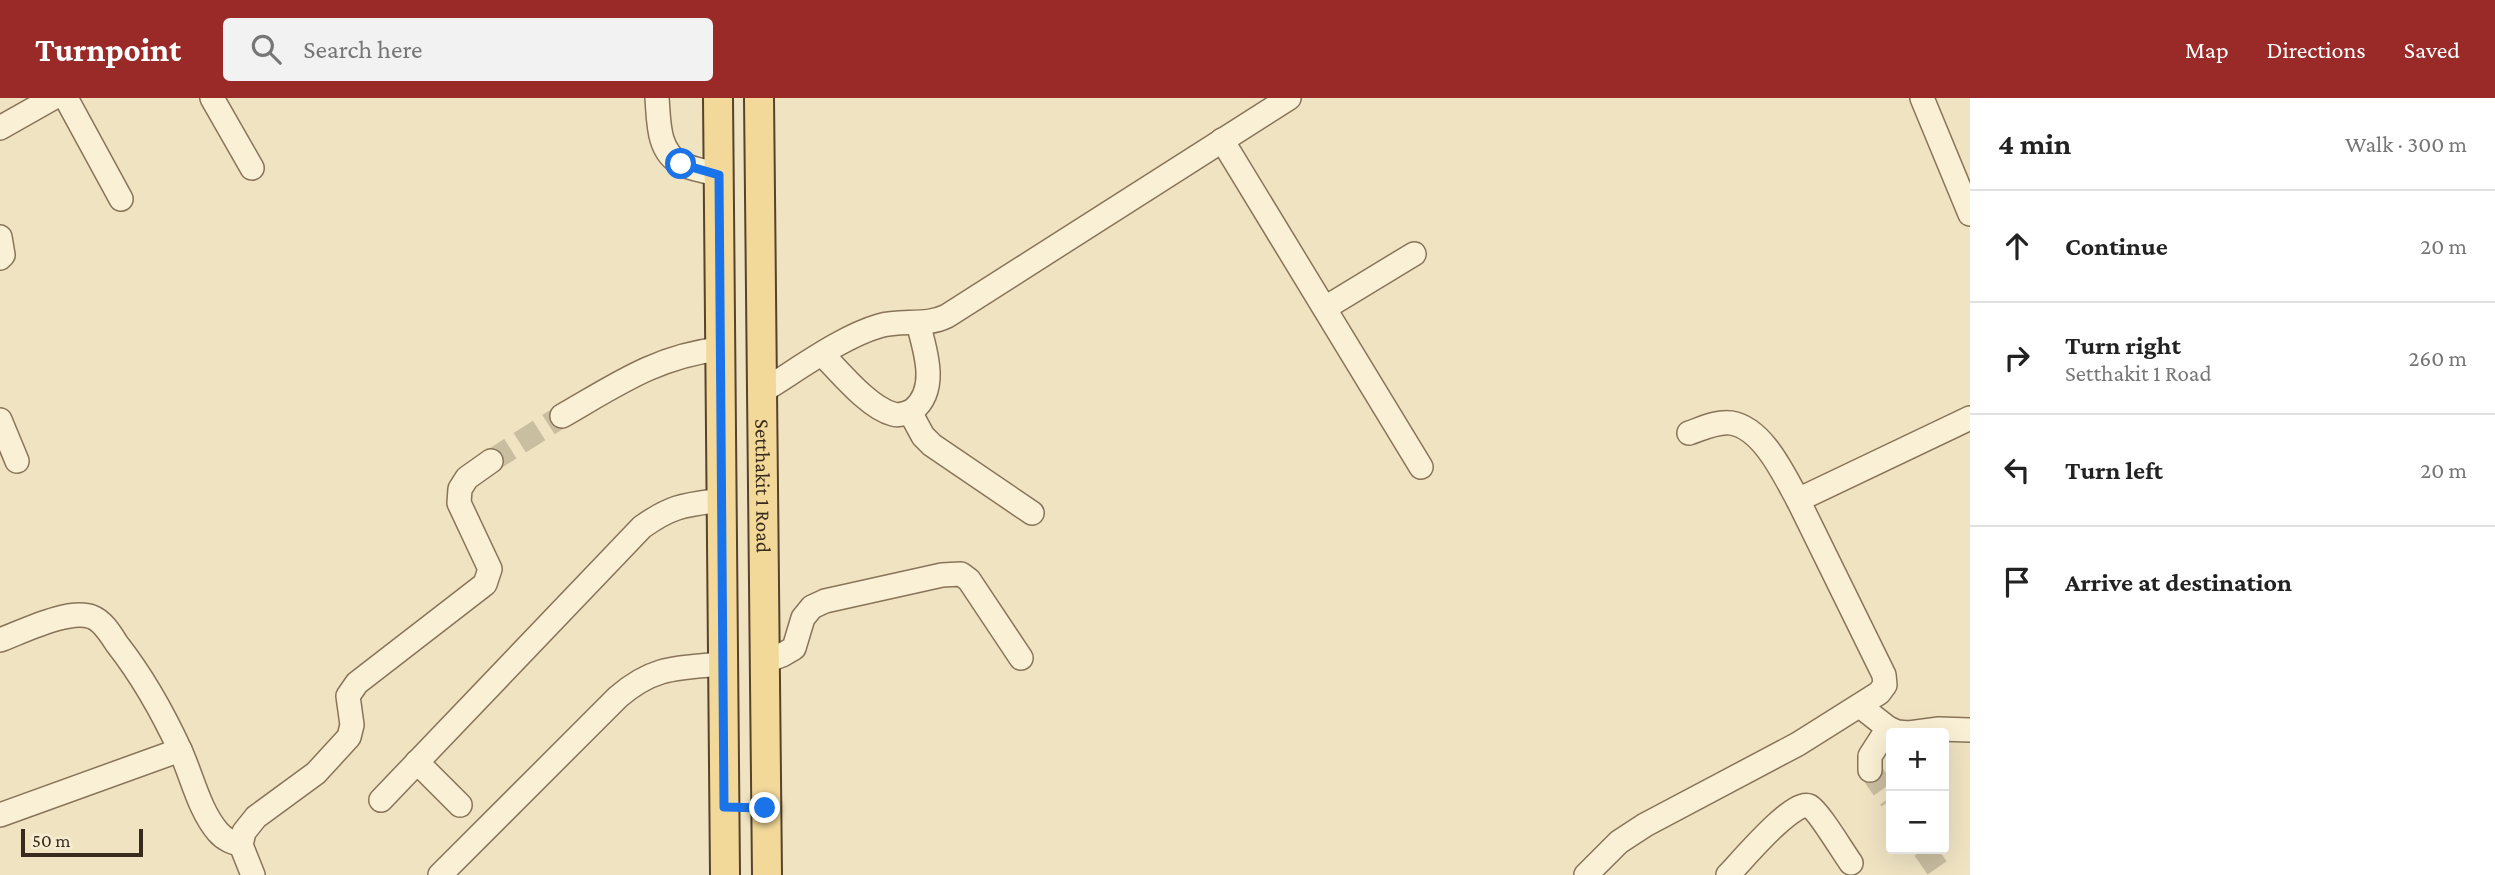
<!DOCTYPE html>
<meta charset="utf-8">
<style>
body{margin:0;font-family:"Crimson Pro",serif;background:#f2f2f2;color:#222}
.controls{position:absolute;right:21px;bottom:21px;display:grid;overflow:hidden;border-radius:7px;box-shadow:0 7px 28px #0002}
.controls button{width:63px;height:63px;display:grid;place-items:center;padding:0;border:0;border-bottom:2px solid #e0e0e0;background:#fff;color:#222;font:35px sans-serif}
.scale{position:absolute;left:21px;bottom:18px;width:122px;box-sizing:border-box;padding-left:7px;border:4px solid #382b1d;border-top:0;font-size:19px;line-height:24px;white-space:nowrap;color:#382b1d;-webkit-text-stroke:5px #f6ecd2;paint-order:stroke}
.stop{position:absolute;width:21px;height:21px;margin:-16px;border:5px solid #1a73e8;border-radius:50%;background:#fff}
.stop.end{background:#1a73e8;border-color:#fff;box-shadow:0 2px 7px #0008}
.list{margin:0;padding:0;list-style:none}
h2{display:flex;justify-content:space-between;align-items:center;height:91px;margin:0;padding:0 28px;font-size:30px}
h2 small{font-size:23px;font-weight:400;color:#767676}
.list li{display:grid;grid-template-columns:46px 1fr auto;gap:21px;align-items:center;box-sizing:border-box;height:112px;padding:0 28px;border-top:2px solid #e0e0e0}
.list b{display:block;font-size:26px;white-space:nowrap}
.list p{margin:0;font-size:23px;white-space:nowrap;color:#767676}
.list em{font-size:23px;font-style:normal;color:#767676}
.icon{flex:none;width:38px;height:38px;fill:none;stroke:currentColor;stroke-width:2;stroke-linecap:round;stroke-linejoin:round}
.map{position:relative;flex:none;width:1970px;height:777px;overflow:hidden}
header{display:flex;align-items:center;gap:42px;box-sizing:border-box;height:98px;padding:0 35px;background:#992a28;color:#fff}
header strong{font-size:33px}
nav{display:flex;gap:38px;margin-inline-start:auto;font-size:24px}
.search{width:490px;height:63px;background:#f2f2f2;display:flex;align-items:center;gap:18px;box-sizing:border-box;padding:0 24px;border-radius:7px;color:#767676;font-size:26px}
main{display:flex}
aside{flex:1;background:#fff}
.map>svg:first-child{display:block}
.lines{fill:none;stroke-linecap:round;stroke-linejoin:round}
.minor-tunnel{stroke:#cabea1;stroke-width:23;stroke-dasharray:23 11;stroke-linecap:butt}
.minor-casing{stroke:#897459;stroke-width:26}
.major-casing{stroke:#56422d;stroke-width:32}
.minor{stroke:#f9f0d5;stroke-width:23}
.major{stroke:#f3d999;stroke-width:28}
.route{stroke:#1a73e8;stroke-width:9}
.labels{text-anchor:middle;dominant-baseline:central;stroke-width:5;stroke-linejoin:round;paint-order:stroke}
.street-label{font-size:21px;fill:#382b1d;stroke:#f6ecd2}
</style>
<header>
<strong>Turnpoint</strong>
<div class="search"><svg class="icon" aria-label="search" viewBox="0 0 24 24"><circle cx="10" cy="10" r="6"/><path d="M15 15l6 6"/></svg>Search here</div>
<nav><a>Map</a><a>Directions</a><a>Saved</a></nav>
</header>
<main>
<div class="map">
<svg width="1970" height="777" viewBox="0 0 1970 777">
<rect width="100%" height="100%" fill="#efe3c2"/>
<g class="lines">
<!-- minor-tunnel -->
<g class="minor-tunnel">
<path d="M491 363 562 318"/>
<path d="M1870 672 1891 702"/>
<path d="M1924 751 1942 777"/>
</g>
<!-- minor casing -->
<g class="minor-casing">
<g id="minor">
<path d="M66 0 121 101"/>
<path d="M212 0 252 70"/>
<path d="M657 0C659 23 657 53 681 66 691 71 707 73 719 77"/>
<path d="M1922 0 1970 116"/>
<path d="M0 30 53 0"/>
<path d="M1222 42 1421 369"/>
<path d="M0 139 3 157 0 160"/>
<path d="M1325 210 1414 156"/>
<path d="M823 257C840 274 869 310 893 316 899 318 908 315 913 312 939 291 925 252 918 225"/>
<path d="M761 294C796 273 841 239 879 228 902 221 925 229 947 218L1289 0"/>
<path d="M910 314 923 338 932 347 1032 415"/>
<path d="M562 318C616 287 657 258 720 251"/>
<path d="M0 322 17 363"/>
<path d="M1689 335C1701 331 1717 323 1731 325 1763 330 1784 377 1798 402"/>
<path d="M0 542C22 534 69 510 92 519 103 523 111 537 117 546 142 578 163 615 180 652 192 678 199 712 218 734 225 742 232 744 241 747"/>
<path d="M764 564 782 557 794 550 803 520 812 509 825 503 942 477 961 476 969 482 1021 560"/>
<path d="M1860 608 1888 630 1897 634 1909 635 1939 631 1970 632"/>
<path d="M417 664 460 707"/>
<path d="M1870 672V658L1888 630"/>
<path d="M381 702 642 429C673 407 685 407 722 402"/>
<path d="M0 717 180 652"/>
<path d="M253 777 241 747 244 734 256 719 316 675 349 639 352 627 348 598 357 585 485 486 490 471 459 405 460 391 467 380 491 363"/>
<path d="M440 777 618 599C654 568 677 570 723 566"/>
<path d="M1586 777 1619 744 1645 727 1798 646 1879 595 1885 587 1884 577 1798 402 1970 320"/>
<path d="M1728 777C1740 765 1793 701 1809 708 1818 712 1843 754 1851 765"/>
</g>
</g>
<!-- major casing -->
<g class="major-casing">
<g id="major">
<path d="M718 0 725 777"/>
<path id="s1" d="M759 0 767 777"/>
</g>
</g>
<!-- minor -->
<use href="#minor" class="minor"/>
<!-- major -->
<use href="#major" class="major"/>
</g>
<g class="lines">
<!-- route -->
<path class="route" d="M681 66 719 77 724 709 765 710"/>
</g>
<g class="labels">
<!-- street labels -->
<g class="street-label">
<text stroke="none"><textPath href="#s1" startOffset="388">Setthakit 1 Road</textPath></text>
</g>
</g>
</svg>
<div class="controls">
<button>+</button>
<button>−</button>
</div>
<div class="scale">50 m</div>
<div class="stop" style="left:681px;top:66px"></div>
<div class="stop end" style="left:765px;top:710px"></div>
</div>
<aside>
<h2>4 min<small>Walk · 300 m</small></h2>
<ul class="list">
<li><svg class="icon" aria-label="ahead" viewBox="0 0 24 24"><path d="M12 20V5M6 11l6-6 6 6"/></svg><div><b>Continue</b></div><em>20 m</em></li>
<li><svg class="icon" aria-label="right" viewBox="0 0 24 24"><path d="M7 20v-9h11M14 6l5 5-5 5"/></svg><div><b>Turn right</b><p>Setthakit 1 Road</p></div><em>260 m</em></li>
<li><svg class="icon" aria-label="left" viewBox="0 0 24 24"><path d="M17 20v-9H6M10 6l-5 5 5 5"/></svg><div><b>Turn left</b></div><em>20 m</em></li>
<li><svg class="icon" aria-label="arrive" viewBox="0 0 24 24"><path d="M6 21V4h12l-3 4 3 4H6"/></svg><div><b>Arrive at destination</b></div></li>
</ul>
</aside>
</main>
